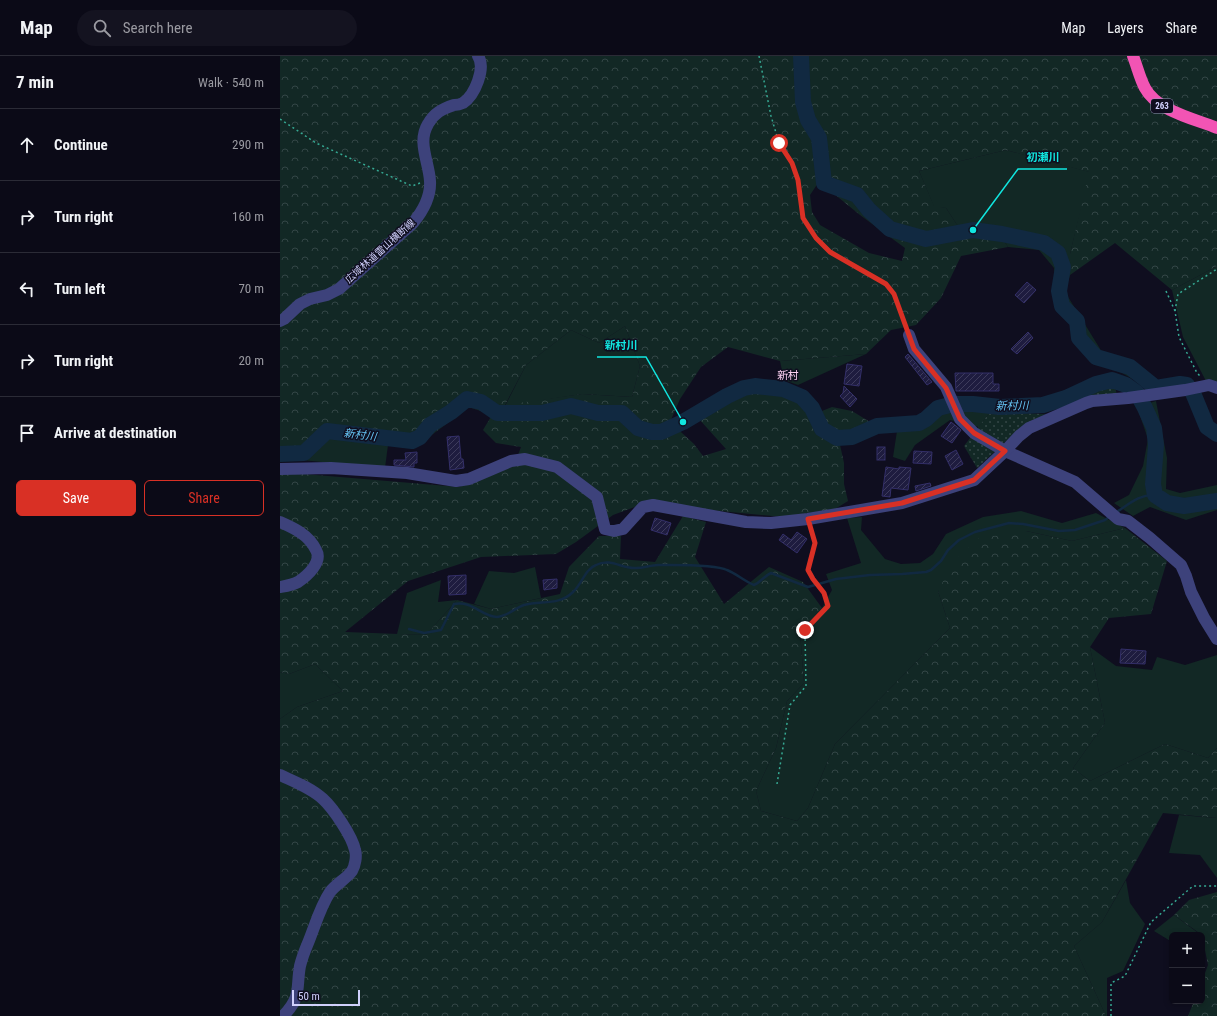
<!DOCTYPE html>
<meta charset="utf-8">
<style>
body{margin:0;font-family:"Roboto Condensed","Noto Sans JP",sans-serif;background:#141320;color:#f1f3f6}
.controls{position:absolute;right:12px;bottom:12px;display:grid;overflow:hidden;border-radius:6px;box-shadow:0 2px 6px #0003}
.controls button{width:36px;height:36px;display:grid;place-items:center;padding:0;border:0;border-bottom:1px solid #2b2b36;background:#0b0a17;color:#f1f3f6;font:20px sans-serif}
.scale{position:absolute;left:12px;bottom:10px;width:68px;box-sizing:border-box;padding-left:4px;border:2px solid #d0d0fc;border-top:0;font-size:11px;line-height:14px;white-space:nowrap;color:#d0d0fc;-webkit-text-stroke:3px #0f0e1f;paint-order:stroke}
.stop{position:absolute;width:12px;height:12px;margin:-9px;border:3px solid #d93025;border-radius:50%;background:#fff}
.stop.end{background:#d93025;border-color:#fff;box-shadow:0 1px 4px #0008}
.list{margin:0;padding:0;list-style:none}
h2{display:flex;justify-content:space-between;align-items:center;height:52px;margin:0;padding:0 16px;font-size:17px}
h2 small{font-size:13px;font-weight:400;color:#9a9aa1}
.list li{display:grid;grid-template-columns:26px 1fr auto;gap:12px;align-items:center;box-sizing:border-box;height:72px;padding:0 16px;border-top:1px solid #2b2b36}
.list b{display:block;font-size:15px;white-space:nowrap}
.list em{font-size:13px;font-style:normal;color:#9a9aa1}
.actions{display:flex;gap:8px;padding:12px 16px}
.actions a{flex:1;padding:9px 0;border:1px solid #d93025;border-radius:6px;text-align:center;font-size:14px;color:#d93025}
.actions .main{background:#d93025;color:#fff}
.icon{flex:none;width:22px;height:22px;fill:none;stroke:currentColor;stroke-width:2;stroke-linecap:round;stroke-linejoin:round}
.map{position:relative;flex:none;width:937px;height:960px;overflow:hidden}
header{display:flex;align-items:center;gap:24px;box-sizing:border-box;height:56px;padding:0 20px;background:#0b0a17;border-bottom:1px solid #2b2b36}
header strong{font-size:19px}
nav{display:flex;gap:22px;margin-inline-start:auto;font-size:14px}
.search{width:280px;height:36px;background:#141320;display:flex;align-items:center;gap:10px;box-sizing:border-box;padding:0 14px;border-radius:22px;color:#9a9aa1;font-size:15px}
main{display:flex}
aside{flex:1;background:#0b0a17}
.map>svg:first-child{display:block}
.grass{fill:#122825}
.forest{fill:url(#forest-crowns);fill-rule:evenodd}
.garden{fill:url(#garden-dots)}
.lines{fill:none;stroke-linecap:round;stroke-linejoin:round}
.stream{stroke:#112941;stroke-width:2.5}
.river{stroke:#112941;stroke-width:16}
.building{fill:url(#building-hatch);stroke:#332f69}
.path{stroke:#36a993;stroke-width:1.5;stroke-dasharray:2 3;stroke-linecap:butt}
.minor{stroke:#3d427b;stroke-width:12}
.highway{stroke:#f254b4;stroke-width:12}
.route{stroke:#d93025;stroke-width:5}
.labels{text-anchor:middle;dominant-baseline:central;stroke-width:3;stroke-linejoin:round;paint-order:stroke}
.shield{fill:#0f0e1f;stroke:#9696ba;stroke-width:1}
.shield-label{font-size:9px;font-weight:bold;fill:#d0d0fc}
.street-label{font-size:10px;fill:#d0d0fc;stroke:#0f0e1f}
.neighbourhood-label{font-size:11px;fill:#fcd1f2;stroke:#0f0e1f}
.water-label{font-size:11px;font-style:italic;fill:#65c4f4;stroke:#0f0e1f}
.leader{fill:none;stroke:#11e6e0;stroke-width:1.5}
.callout-dot{fill:#11e6e0;stroke:#0f0e1f;stroke-width:1.5}
.callout-label{font-size:11px;text-anchor:middle;font-weight:bold;fill:#11e6e0;stroke:#0f0e1f;stroke-width:3;stroke-linejoin:round;paint-order:stroke}
</style>
<header>
<strong>Map</strong>
<div class="search"><svg class="icon" aria-label="search" viewBox="0 0 24 24"><circle cx="10" cy="10" r="6"/><path d="M15 15l6 6"/></svg>Search here</div>
<nav><a>Map</a><a>Layers</a><a>Share</a></nav>
</header>
<main>
<aside>
<h2>7 min<small>Walk · 540 m</small></h2>
<ul class="list">
<li><svg class="icon" aria-label="ahead" viewBox="0 0 24 24"><path d="M12 20V5M6 11l6-6 6 6"/></svg><div><b>Continue</b></div><em>290 m</em></li>
<li><svg class="icon" aria-label="right" viewBox="0 0 24 24"><path d="M7 20v-9h11M14 6l5 5-5 5"/></svg><div><b>Turn right</b></div><em>160 m</em></li>
<li><svg class="icon" aria-label="left" viewBox="0 0 24 24"><path d="M17 20v-9H6M10 6l-5 5 5 5"/></svg><div><b>Turn left</b></div><em>70 m</em></li>
<li><svg class="icon" aria-label="right" viewBox="0 0 24 24"><path d="M7 20v-9h11M14 6l5 5-5 5"/></svg><div><b>Turn right</b></div><em>20 m</em></li>
<li><svg class="icon" aria-label="arrive" viewBox="0 0 24 24"><path d="M6 21V4h12l-3 4 3 4H6"/></svg><div><b>Arrive at destination</b></div></li>
</ul>
<div class="actions"><a class="main">Save</a><a>Share</a></div>
</aside>
<div class="map">
<svg width="937" height="960" viewBox="0 0 937 960">
<defs>
<pattern id="forest-crowns" width="20" height="18" patternUnits="userSpaceOnUse"><rect width="20" height="18" fill="#122825"/><path d="M2 6a3 3 0 1 1 6 0M12 15a3 3 0 1 1 6 0" fill="none" stroke="#334646"/></pattern>
<pattern id="garden-dots" width="8" height="8" patternUnits="userSpaceOnUse"><rect width="8" height="8" fill="#122825"/><path d="M2 2h.1M6 6h.1" fill="none" stroke="#334646" stroke-width="1.8" stroke-linecap="round"/></pattern>
<pattern id="building-hatch" width="6" height="6" patternUnits="userSpaceOnUse"><rect width="6" height="6" fill="#1e1c3f"/><path d="M-1 1l2-2M0 6l6-6M5 7l2-2" fill="none" stroke="#3e3c5c"/></pattern>
</defs>
<rect width="100%" height="100%" fill="#0f0e1f"/>
<!-- grass -->
<g class="grass">
<path d="M726 94 810 116 790 198V219L785 236 822 296 853 308 876 324 874 335 842 317 816 307 792 285 791 266 776 252 774 212 759 194 728 191 716 173 683 178 666 152 654 151 639 115Z"/>
<path d="M937 210V328L926 325 903 281 892 234Z"/>
<path d="M345 270 360 310 352 341 302 338 225 350 246 309 291 274 319 287Z"/>
<path d="M586 298 518 329 504 324 500 305Z"/>
<path d="M876 345 887 402 886 433 900 437 937 429V454L906 464 870 451 853 460 834 447 849 439 863 410 868 383 857 351Z"/>
<path d="M672 352 710 356 699 371 670 364 635 389 625 405 613 401 617 375 639 371 661 356Z"/>
<path d="M51 380 108 389 105 412 21 404Z"/>
<path d="M741 455 782 467 816 457 845 472 792 485 746 475 658 535 670 572 555 688 528 752 517 765 481 755 476 735 496 692 507 645 524 627 520 576 542 552 552 534 546 518 581 507 567 462 582 461 581 474 605 503 621 508 640 507 653 498 666 478 703 461Z"/>
<path d="M255 511 261 542 211 553 194 548 209 515 234 517Z"/>
<path d="M161 524 158 546 177 544 146 579 117 578 127 537Z"/>
<path d="M810 591 836 610 872 614 877 601 905 609 937 599V692L928 702 885 688 810 725 793 712 825 667Z"/>
<path d="M35 608 63 635 17 651 0 663V616L9 618Z"/>
<path d="M899 759 937 762V822L920 799 889 797Z"/>
<path d="M846 824 850 847 865 868 843 915 827 922V960H826L794 890 822 866Z"/>
<path d="M894 859 921 879H892V886L874 875Z"/>
</g>
<!-- forest -->
<g class="forest">
<path d="M0 0H937V210L892 234 835 187 790 219V198L809 116 726 94 639 115 654 150 666 152 683 178 716 173 728 191 681 200 661 242 636 269 611 274 586 298 500 305 448 291 421 311 400 343 390 366 414 388 423 400 446 393 419 363 438 345 469 331 498 334 522 348 543 382 560 389 564 407V428L568 445 555 453 503 461 430 454 371 445 333 459 296 486 276 498 201 501 128 525 65 576 146 579 177 544 211 553 280 538 289 511 319 480H341L340 503 375 506 403 460 426 466 415 501 444 548 489 511 523 526 542 552 520 576 524 627 507 645 496 692 476 735 481 755 517 765 528 752 555 688 670 572 658 535 673 506 699 482 746 475 792 485 845 472 887 505 871 558 829 562 810 591 825 667 793 712 810 725 885 688 928 702 937 692V762L883 757 822 866 794 890 826 960H0V663L17 651 63 635 35 608 9 618 0 616V416L179 431 234 410 241 391 216 387 203 374 212 359 189 351 145 384 130 392 51 380 21 404H0ZM538 127 553 137 580 159 625 192 622 205 589 197 540 169 532 156 530 139ZM345 270 360 310 352 341 302 338 225 349 246 309 291 274 319 287Z"/>
<path d="M552 351 572 355 590 366 568 378 546 370 542 355Z"/>
<path d="M937 836V960H908L914 945H922V925L928 909 922 879 894 859 909 844Z"/>
</g>
<!-- garden -->
<g class="garden">
<path d="M835 331 837 339 788 351 787 348 815 334Z"/>
<path d="M710 356 766 358 739 373 697 412 684 390Z"/>
</g>
<g class="lines">
<!-- stream -->
<g class="stream">
<path d="M835 457C848 449 859 438 875 439"/>
<path d="M129 573 144 577 161 574 174 548C192 544 202 561 217 561 228 560 235 552 244 549 261 544 279 550 293 536 302 528 305 513 316 509 330 502 341 512 354 512 362 513 370 509 378 509 393 509 435 508 447 514 457 518 464 525 474 529 481 526 484 520 491 517L528 531 556 523 590 519 622 518 646 516 651 514 661 505 668 494 679 484 695 476 729 467 743 468 779 475 795 474 825 464 829 461"/>
</g>
<!-- river -->
<g class="river">
<path d="M521 0 523 46 528 64 539 82 544 127 577 139 589 154 610 173 646 183 693 174 722 178 764 187 778 197 783 211 779 235 782 250 797 265 799 282 816 301 850 311 876 332 900 328 907 329 913 337 927 371 937 378"/>
<path d="M0 398 24 397 47 375 132 385 140 381 150 369 171 356 187 343 201 346 217 357H262L291 350 318 357H342L358 372 372 376H381L403 366 447 340 464 332 475 330 503 333 522 341 532 352 542 373 557 382 572 381 597 370 639 367 646 363 658 352 674 348H693L720 351 763 349 786 342 816 328 832 324 846 329 857 337 865 352 874 372 876 389 873 428 875 439 887 447 904 450 937 445"/>
</g>
</g>
<!-- building -->
<g class="building">
<path d="M747 226 756 234 744 247 735 239Z"/>
<path d="M748 276 753 282 737 298 731 293Z"/>
<path d="M628 298 652 326 647 329 625 301Z"/>
<path d="M567 308 582 310 579 330 564 328Z"/>
<path d="M675 317H713V328H719V335H676Z"/>
<path d="M564 330 577 343 570 351 560 340 563 337Z"/>
<path d="M671 366 681 374 672 387 661 380Z"/>
<path d="M179 380 181 403H183L184 412 170 414 167 381Z"/>
<rect x="597" y="391" width="8" height="13"/>
<path d="M676 394 683 408 672 414 665 400Z"/>
<path d="M634 395 652 396 651 408 633 407Z"/>
<path d="M137 396V407H134V411L114 409V404H126L125 397Z"/>
<path d="M606 411 619 413V411L631 412 628 434 611 432 610 441 602 440Z"/>
<path d="M650 427 651 430 636 435 635 430Z"/>
<path d="M375 462 391 467 387 479 371 474Z"/>
<path d="M517 476 527 483 517 497 499 484 503 478 511 484Z"/>
<path d="M186 519V538L169 539 168 520Z"/>
<path d="M277 523V532L264 534 263 524Z"/>
<path d="M841 593 866 595 865 608 840 607Z"/>
</g>
<g class="lines">
<!-- path -->
<g class="path">
<path d="M479 0 491 60 499 87 512 107 518 124 523 162 536 182 550 196 606 228 614 238 626 269"/>
<path d="M0 63 36 87 132 130 140 127"/>
<path d="M886 235 895 255 899 281 917 317 921 321"/>
<path d="M895 255 898 238 937 213"/>
<path d="M497 728 510 649 526 630 525 574 548 550 544 537 533 523 528 514 535 487 531 472"/>
<path d="M831 960V927L845 920 871 866 913 830H937"/>
</g>
<!-- minor -->
<g class="minor">
<path d="M0 265 4 263 20 248 30 243 47 239 59 233 133 167C143 155 151 141 150 125 149 106 137 86 148 68 154 57 162 53 174 49 177 49 181 48 183 47 195 39 206 12 198 0"/>
<path d="M629 279 634 293 666 331 680 363 694 377 725 395 795 426 838 463 848 465 870 482 901 509 906 520 911 536 924 562 937 583"/>
<path d="M0 413 51 412 127 417 176 425 189 423 231 405 245 403 277 411 317 441 325 473 334 475 343 473 363 451 373 449 466 466 491 467 528 463 622 447 694 424 725 395 739 380 749 372 806 347 812 345 848 342 905 334 929 329 937 332"/>
<path d="M0 466C14 472 29 479 36 494 43 506 27 520 18 526 13 529 6 530 0 531"/>
<path d="M0 719C15 726 31 732 43 743 53 752 72 780 75 794 77 800 75 810 72 815 66 823 56 828 50 836 40 851 35 870 28 887 25 894 22 902 20 910 16 932 22 941 3 960"/>
</g>
<!-- highway -->
<path class="highway" d="M853 0C857 10 860 23 865 32 877 55 915 63 937 72"/>
</g>
<g class="lines">
<!-- route -->
<path class="route" d="M499 87 512 107 518 124 523 162 536 182 550 196 606 228 614 238 634 293 666 332 680 363 694 377 725 395 694 424 622 447 528 463 535 487 528 514 533 523 544 537 548 550 525 574"/>
</g>
<g class="labels">
<!-- shield labels -->
<rect class="shield" x="871" y="43" width="22" height="14" rx="3"/>
<g class="shield-label">
<text x="882" y="50">263</text>
</g>
<!-- street labels -->
<g class="street-label">
<text transform="translate(100 195) rotate(-42)">広域林道雷山横断線</text>
</g>
<!-- neighbourhood labels -->
<g class="neighbourhood-label">
<text x="508" y="319">新村</text>
</g>
<!-- water labels -->
<g class="water-label">
<text transform="translate(732 350) rotate(-1)">新村川</text>
<text transform="translate(80 379) rotate(7)">新村川</text>
</g>
</g>
<!-- callouts -->
<path class="leader" d="M693 174L738 113H787M403 366L366 301H317"/>
<g class="callout-dot">
<circle cx="693" cy="174" r="4"/>
<circle cx="403" cy="366" r="4"/>
</g>
<g class="callout-label">
<text x="763" y="105">初瀬川</text>
<text x="341" y="293">新村川</text>
</g>
</svg>
<div class="controls">
<button>+</button>
<button>−</button>
</div>
<div class="scale">50 m</div>
<div class="stop" style="left:499px;top:87px"></div>
<div class="stop end" style="left:525px;top:574px"></div>
</div>
</main>
